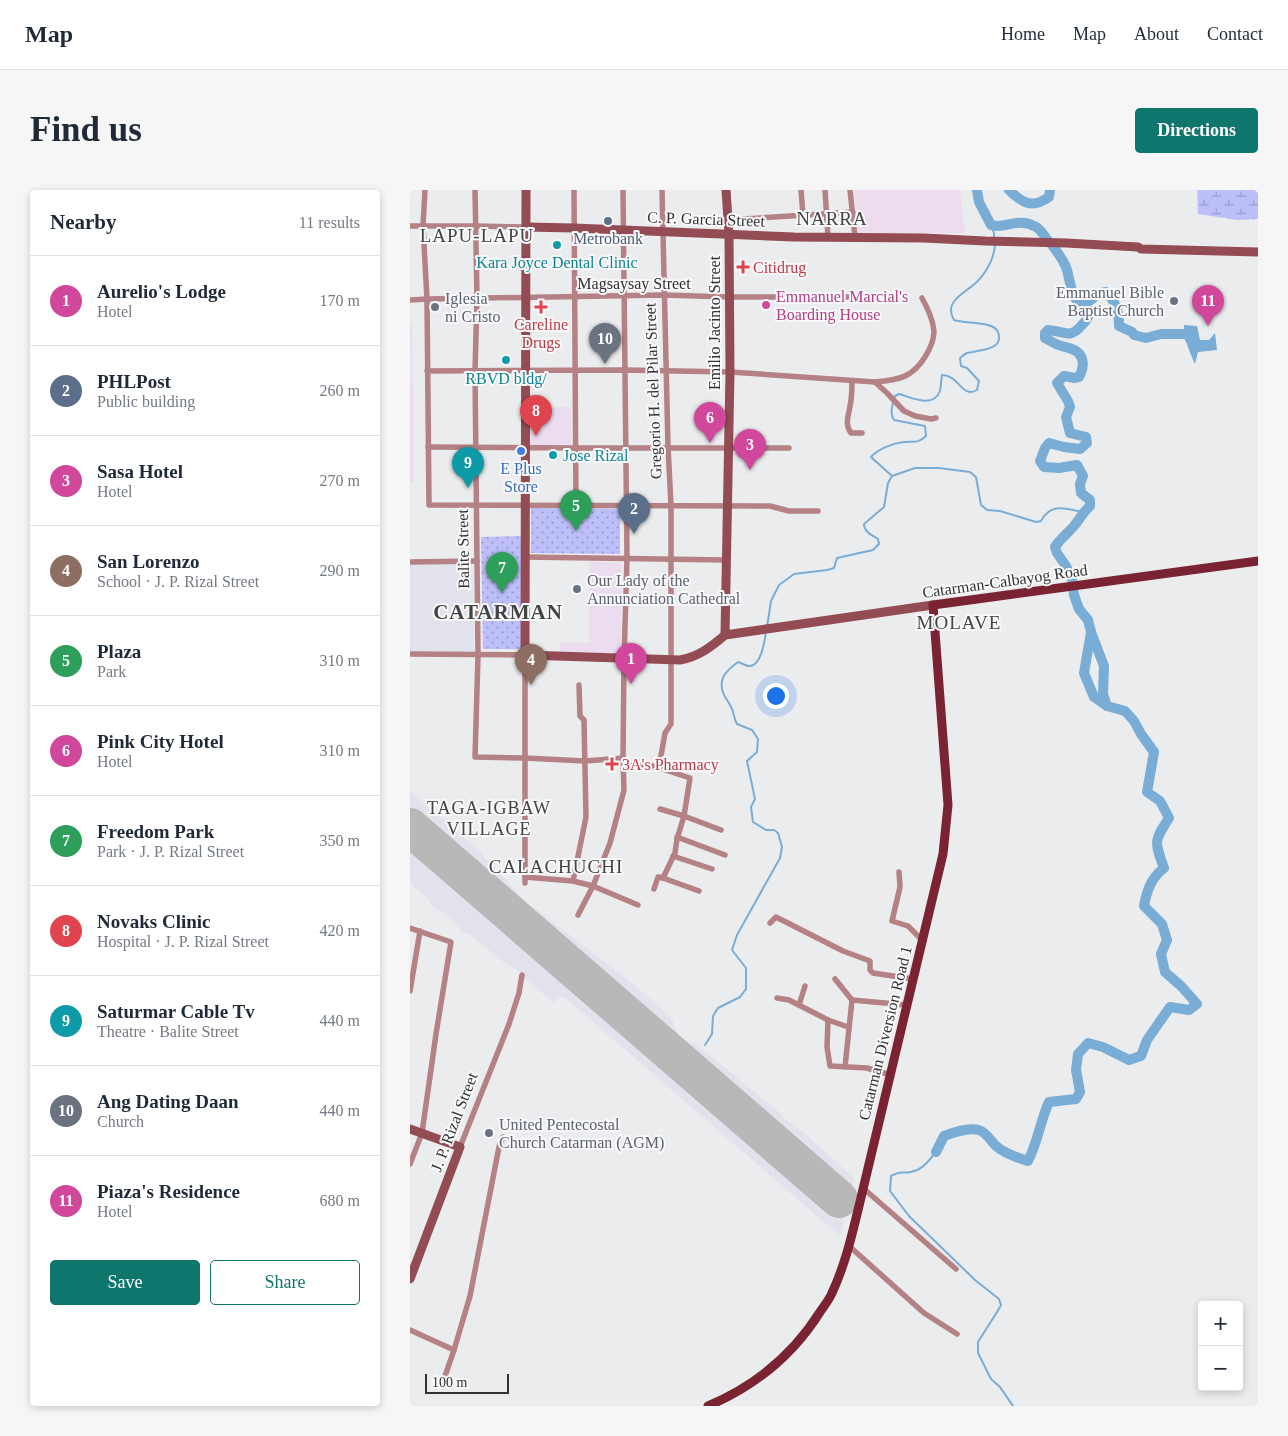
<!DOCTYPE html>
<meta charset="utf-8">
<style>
body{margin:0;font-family:Georgia,serif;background:#f6f6f7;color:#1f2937}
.controls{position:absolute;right:15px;bottom:15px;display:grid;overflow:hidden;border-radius:5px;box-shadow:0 2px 8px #0003}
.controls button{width:45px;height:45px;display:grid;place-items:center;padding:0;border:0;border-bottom:1px solid #e0e1e3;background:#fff;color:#1f2937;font:25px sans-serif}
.scale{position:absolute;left:15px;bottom:12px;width:84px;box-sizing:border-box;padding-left:5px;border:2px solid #323233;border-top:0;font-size:14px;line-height:18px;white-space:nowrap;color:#323233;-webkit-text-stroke:4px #f9f9fb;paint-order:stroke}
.you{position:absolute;left:365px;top:505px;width:18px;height:18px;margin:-12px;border:4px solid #fff;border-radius:50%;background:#1a73e8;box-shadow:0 0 0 8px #1a73e833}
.badge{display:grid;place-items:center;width:32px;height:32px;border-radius:50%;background:#0f766e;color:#fff;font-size:16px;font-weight:700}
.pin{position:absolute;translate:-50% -41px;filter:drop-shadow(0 1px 2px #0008)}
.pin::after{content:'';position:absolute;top:26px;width:18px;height:15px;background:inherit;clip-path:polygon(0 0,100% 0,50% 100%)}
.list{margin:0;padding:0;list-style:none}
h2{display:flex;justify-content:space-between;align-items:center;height:65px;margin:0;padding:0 20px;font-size:21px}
h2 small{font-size:16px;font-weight:400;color:#747a83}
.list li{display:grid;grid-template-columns:32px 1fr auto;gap:15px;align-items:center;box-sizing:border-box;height:90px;padding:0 20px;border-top:1px solid #e0e1e3}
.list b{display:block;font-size:19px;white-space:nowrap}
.list p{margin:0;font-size:16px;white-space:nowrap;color:#747a83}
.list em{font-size:16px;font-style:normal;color:#747a83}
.actions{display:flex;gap:10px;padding:15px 20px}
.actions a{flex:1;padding:11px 0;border:1px solid #0f766e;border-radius:5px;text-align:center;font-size:18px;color:#0f766e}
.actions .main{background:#0f766e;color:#fff}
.map{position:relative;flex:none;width:848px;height:1216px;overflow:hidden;border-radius:5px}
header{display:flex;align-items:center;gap:30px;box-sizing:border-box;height:70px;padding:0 25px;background:#fff;border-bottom:1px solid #e0e1e3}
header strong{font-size:24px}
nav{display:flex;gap:28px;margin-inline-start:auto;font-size:18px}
.intro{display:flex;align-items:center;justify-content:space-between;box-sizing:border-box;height:120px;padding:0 30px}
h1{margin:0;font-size:35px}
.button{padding:12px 22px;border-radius:5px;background:#0f766e;color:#fff;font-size:18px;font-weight:700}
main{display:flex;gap:30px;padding:0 30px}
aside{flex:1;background:#fff;border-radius:5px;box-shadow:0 2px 8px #0003}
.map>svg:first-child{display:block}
.commercial{fill:#ecdcee}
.built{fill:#e1e2eb}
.education{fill:#ebdcef}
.wetland{fill:url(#wetland-marsh)}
.park{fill:url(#park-dots)}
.water{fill:#79add6}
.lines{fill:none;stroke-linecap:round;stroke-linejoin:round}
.stream{stroke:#79add6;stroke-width:2}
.river{stroke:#79add6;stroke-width:10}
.runway{stroke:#b8b8b9;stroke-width:38}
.street{stroke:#b48184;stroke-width:5.5}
.secondary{stroke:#944c54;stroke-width:9}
.primary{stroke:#7a2332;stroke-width:9}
.service-dot{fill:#5c6f8a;stroke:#f9f9fb;stroke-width:2}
.culture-dot{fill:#0f9aa8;stroke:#f9f9fb;stroke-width:2}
.health-dot{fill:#e0444e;stroke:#f9f9fb;stroke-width:2}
.worship-dot{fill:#6b7280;stroke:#f9f9fb;stroke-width:2}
.hotel-dot{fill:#d1479c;stroke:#f9f9fb;stroke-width:2}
.shop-dot{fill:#3f7fe0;stroke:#f9f9fb;stroke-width:2}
.labels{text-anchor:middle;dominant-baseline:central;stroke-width:4;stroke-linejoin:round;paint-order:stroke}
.street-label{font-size:16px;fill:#323233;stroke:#f9f9fb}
.service-label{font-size:16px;fill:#4e5e75;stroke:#f9f9fb}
.culture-label{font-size:16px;fill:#0d838f;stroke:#f9f9fb}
.health-label{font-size:16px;fill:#be3a42;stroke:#f9f9fb;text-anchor:start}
.worship-label{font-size:16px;fill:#5b616d;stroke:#f9f9fb;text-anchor:start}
.hotel-label{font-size:16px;fill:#b23c85;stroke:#f9f9fb;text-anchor:start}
.shop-label{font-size:16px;fill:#366cbe;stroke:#f9f9fb}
.neighbourhood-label{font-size:18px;letter-spacing:1px;fill:#434445;stroke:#f9f9fb}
.quarter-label{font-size:19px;letter-spacing:1px;fill:#434445;stroke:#f9f9fb}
.district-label{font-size:21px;font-weight:bold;letter-spacing:1px;fill:#434445;stroke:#f9f9fb}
</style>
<header>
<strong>Map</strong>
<nav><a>Home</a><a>Map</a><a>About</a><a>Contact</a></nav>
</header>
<div class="intro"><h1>Find us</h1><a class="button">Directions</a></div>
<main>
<aside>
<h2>Nearby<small>11 results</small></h2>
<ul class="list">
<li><span class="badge" style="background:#d1479c">1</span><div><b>Aurelio's Lodge</b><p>Hotel</p></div><em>170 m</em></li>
<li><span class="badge" style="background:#5c6f8a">2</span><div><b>PHLPost</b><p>Public building</p></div><em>260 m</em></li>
<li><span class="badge" style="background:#d1479c">3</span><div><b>Sasa Hotel</b><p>Hotel</p></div><em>270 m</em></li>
<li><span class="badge" style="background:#8d6e63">4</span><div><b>San Lorenzo</b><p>School · J. P. Rizal Street</p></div><em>290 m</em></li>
<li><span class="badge" style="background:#2e9e5b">5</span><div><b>Plaza</b><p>Park</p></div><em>310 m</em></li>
<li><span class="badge" style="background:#d1479c">6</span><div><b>Pink City Hotel</b><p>Hotel</p></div><em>310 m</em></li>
<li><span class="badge" style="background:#2e9e5b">7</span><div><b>Freedom Park</b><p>Park · J. P. Rizal Street</p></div><em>350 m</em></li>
<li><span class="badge" style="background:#e0444e">8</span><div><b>Novaks Clinic</b><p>Hospital · J. P. Rizal Street</p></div><em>420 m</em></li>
<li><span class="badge" style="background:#0f9aa8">9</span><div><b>Saturmar Cable Tv</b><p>Theatre · Balite Street</p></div><em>440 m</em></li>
<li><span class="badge" style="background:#6b7280">10</span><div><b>Ang Dating Daan</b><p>Church</p></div><em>440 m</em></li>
<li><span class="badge" style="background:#d1479c">11</span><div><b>Piaza's Residence</b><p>Hotel</p></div><em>680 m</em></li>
</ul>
<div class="actions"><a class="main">Save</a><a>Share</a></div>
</aside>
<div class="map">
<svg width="848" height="1216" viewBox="0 0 848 1216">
<defs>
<pattern id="wetland-marsh" width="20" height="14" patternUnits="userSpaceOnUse" patternTransform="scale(1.25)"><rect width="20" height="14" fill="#bdbffa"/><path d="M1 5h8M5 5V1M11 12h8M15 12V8" fill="none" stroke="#9a9ccb"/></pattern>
<pattern id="park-dots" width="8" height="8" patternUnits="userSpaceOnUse" patternTransform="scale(1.25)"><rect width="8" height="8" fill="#bdbffa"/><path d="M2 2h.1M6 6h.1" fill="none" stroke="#9a9ccb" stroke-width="1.8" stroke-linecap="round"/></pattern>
</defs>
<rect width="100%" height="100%" fill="#ebeced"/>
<!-- commercial -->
<path class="commercial" d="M444 0H550L555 43H448Z"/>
<!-- built -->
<g class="built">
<path d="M63 373 64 462H0V375Z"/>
<path d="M0 601 66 658 115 711 216 788 262 828 264 836 268 844 276 850 286 854 369 922 374 928 392 941 444 988 430 1046 159 811 152 806 143 812 116 789 114 784 96 774 56 742 54 744 49 740 51 738 42 730 27 718 25 719 20 714 21 711 0 693Z"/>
</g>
<!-- education -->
<g class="education">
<path d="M0 132H2L4 292H0Z"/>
<path d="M161 217 162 255 120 256 119 218Z"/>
<path d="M179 372 211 373V464L149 463 150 452 179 453Z"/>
</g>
<!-- wetland -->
<path class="wetland" d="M787 0H848V29L828 30 788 24Z"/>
<!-- park -->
<g class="park">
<path d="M121 318 210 319V364L121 363Z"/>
<path d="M111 346 112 459H73L71 347Z"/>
</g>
<!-- water -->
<path class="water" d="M774 135 787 136 790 150H799L805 143 807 160 788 162 785 174C780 165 777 150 771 144L774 140Z"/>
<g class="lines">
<!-- stream -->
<g class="stream">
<path d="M581 35 584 43V48"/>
<path d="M482 286 461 267C468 259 483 253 494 252 505 251 507 254 516 246L515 236 484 230C479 223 483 213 485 206L489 204C501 207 523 219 530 201 531 196 531 190 532 185 549 185 552 209 567 200L569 191 557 178 551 176 550 168C553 166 554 164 557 163 567 160 595 161 588 142 584 131 556 134 544 130 541 125 540 120 542 115 545 107 556 101 562 96 574 87 584 70 585 55"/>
<path d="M357 437 361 411 369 395 384 384 417 380 424 378 427 368 463 360 469 354 468 349C462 345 454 342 454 334L474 317 478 293 482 286 505 278H529L560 282 566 287 571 315 577 320 590 321 626 332 631 331C641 312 656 319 673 322"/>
<path d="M295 855 302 844 303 826 308 818 330 807 336 799V778L322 760 327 745 370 668 372 657 368 643 364 640H356L343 632 341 617 345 609 337 571 347 562 348 549 342 540 327 534C324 529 324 524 322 519 320 514 317 510 314 505 307 489 316 481 328 472 331 473 336 476 339 476 351 477 355 450 356 441"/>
<path d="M526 962C518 971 513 980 501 982 491 984 492 980 481 986L480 1001 499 1026 565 1090 589 1109 591 1115 587 1122 568 1152V1163L581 1189 590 1197 603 1216"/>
</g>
<!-- river -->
<g class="river">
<path d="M567 0 569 12 581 35C595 40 608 26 626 37 630 39 633 44 636 48 644 57 651 66 656 77 660 88 660 104 669 113 672 116 676 118 679 120 679 127 677 130 672 135 659 150 655 141 638 140L635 143V148C639 150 642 152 646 154 652 157 660 157 666 161 675 167 674 178 669 187L665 188 654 186 647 193 658 211 660 217 656 227 660 243 676 247 677 253 670 259 654 257 639 253 635 258 630 271 634 277 649 278 667 275 673 286 670 294 671 303 680 310V316C673 322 670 329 664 336 658 343 650 349 645 357L647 363 656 376 662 389 664 405 669 419 678 430 681 442 694 476 693 504 697 516"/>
<path d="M599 0C612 13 622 19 639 7L640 0"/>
<path d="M665 107 671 111 681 110 687 104 696 102C706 112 709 122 709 136L722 142 724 145 736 148 751 144H773"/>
<path d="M526 962 534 946C544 942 558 937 569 940 576 942 581 951 586 956 595 964 608 968 618 971 628 952 630 931 639 912L666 909 670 902 666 880 668 864 678 853 693 857 719 870 731 866 737 850 760 817 779 820 787 814 771 796 755 782 751 764 757 750 752 734 734 716C737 700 741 688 754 678 744 651 744 651 759 628L750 611 737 602 744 562 731 544 724 531 715 521 697 516 684 507 674 483 681 442"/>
</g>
<!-- runway -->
<path class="runway" d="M0 637 429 1009"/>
<!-- street -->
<g class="street">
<path d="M15 0 13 36 17 109 19 315 360 316 379 321H408"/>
<path d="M65 0 67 108 65 181 68 466 65 567 115 568 175 571 213 568"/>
<path d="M164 0 166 315"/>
<path d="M391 0 393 25"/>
<path d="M415 0 418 47"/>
<path d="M440 0 445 47"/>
<path d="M318 30 443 22"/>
<path d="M0 36H65L116 37"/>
<path d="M0 110 17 109 253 105 319 107H461"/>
<path d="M17 181 215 180 320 182 465 192 477 203 494 221 505 226 521 229 526 228"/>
<path d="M442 191C442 199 442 207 440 216 439 225 434 234 441 243H452"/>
<path d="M465 192C488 190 502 188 515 167 520 159 524 151 524 141 523 130 517 117 512 108"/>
<path d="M18 257 166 258H379"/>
<path d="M115 367 317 370"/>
<path d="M0 372 67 371"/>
<path d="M0 464 115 465V693"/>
<path d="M213 575H240L280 588 274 626 267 649 265 663 253 688 248 687 244 699"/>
<path d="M249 577 255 543 261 534V315L258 257 252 0"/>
<path d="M250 619 274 626 311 640"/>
<path d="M267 647 315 665"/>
<path d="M263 666 302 679"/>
<path d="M489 682 490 697 482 731 498 736 513 751"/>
<path d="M115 687 163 691 183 696 200 653 214 600 213 568 214 470 217 368 213 0"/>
<path d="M253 688 289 701"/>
<path d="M163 691 176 627 174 530 170 526 169 495"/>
<path d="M168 725 183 696 228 715"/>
<path d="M360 733 366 727 433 761 460 771V780L463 783 503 789"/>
<path d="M0 738 41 752 26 844 12 943 0 974"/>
<path d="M425 789 442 810 435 877"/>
<path d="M0 801 10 741"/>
<path d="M367 808 379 810 418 830 417 857 420 876 457 878 481 885"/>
<path d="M442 810 497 815"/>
<path d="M389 815 395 796"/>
<path d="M418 830 438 837"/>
<path d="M50 957 99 834 109 803 112 785"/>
<path d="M453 998 546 1079"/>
<path d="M439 1056 514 1123 547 1144"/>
<path d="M0 1140 44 1160 34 1189"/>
<path d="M44 1160 60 1106 89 957 93 947"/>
</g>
<!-- secondary -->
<g class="secondary">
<path d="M116 0 115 465 270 470C288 467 301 457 315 445L523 415"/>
<path d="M116 37 164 38 384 47 514 48 575 51 656 53 728 57 731 59 848 62"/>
<path d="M315 445 320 182 319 45 316 0"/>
<path d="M0 939 50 957 0 1089"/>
</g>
<!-- primary -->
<path class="primary" d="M298 1216C345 1196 383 1165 410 1122 414 1116 419 1110 422 1103 435 1075 442 1045 449 1016L533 664 538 615 523 415 848 371"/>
</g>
<!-- markers -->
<circle class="service-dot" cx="198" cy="31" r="5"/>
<g class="culture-dot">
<circle cx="147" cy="55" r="5"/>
<circle cx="96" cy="170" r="5"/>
<circle cx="143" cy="265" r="5"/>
</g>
<g class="health-dot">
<path d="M330.5 69.5h5v5h5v5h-5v5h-5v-5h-5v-5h5z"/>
<path d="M128.5 109.5h5v5h5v5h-5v5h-5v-5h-5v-5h5z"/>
<path d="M199.5 566.5h5v5h5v5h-5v5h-5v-5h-5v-5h5z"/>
</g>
<g class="worship-dot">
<circle cx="764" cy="111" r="5"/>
<circle cx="25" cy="117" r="5"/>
<circle cx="167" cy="399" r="5"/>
<circle cx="79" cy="943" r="5"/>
</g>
<circle class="hotel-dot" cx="356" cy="115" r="5"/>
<circle class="shop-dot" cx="111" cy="261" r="5"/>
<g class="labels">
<!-- street labels -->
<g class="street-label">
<text transform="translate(296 29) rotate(2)">C. P. Garcia Street</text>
<text x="224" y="93">Magsaysay Street</text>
<text transform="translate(304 133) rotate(-90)">Emilio Jacinto Street</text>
<text transform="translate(243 201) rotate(-92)">Gregorio H. del Pilar Street</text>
<text transform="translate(53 359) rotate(-91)">Balite Street</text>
<text transform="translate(595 391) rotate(-8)">Catarman-Calbayog Road</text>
<text transform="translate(475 843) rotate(-76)">Catarman Diversion Road 1</text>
<text transform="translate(44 932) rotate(-69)">J. P. Rizal Street</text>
</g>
<!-- service labels -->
<g class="service-label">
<text x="198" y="48">Metrobank</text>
</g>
<!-- culture labels -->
<g class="culture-label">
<text x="147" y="72">Kara Joyce Dental Clinic</text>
<text x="96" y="188">RBVD bldg/</text>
<text x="153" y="265" text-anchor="start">Jose Rizal</text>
</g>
<!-- health labels -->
<g class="health-label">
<text x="343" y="77">Citidrug</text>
<text x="131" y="134" text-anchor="middle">Careline<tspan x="131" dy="18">Drugs</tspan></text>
<text x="212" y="574">3A's Pharmacy</text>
</g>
<!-- worship labels -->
<g class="worship-label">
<text x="754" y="102" text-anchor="end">Emmanuel Bible<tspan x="754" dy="18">Baptist Church</tspan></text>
<text x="35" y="108">Iglesia<tspan x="35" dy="18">ni Cristo</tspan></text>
<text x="177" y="390">Our Lady of the<tspan x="177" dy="18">Annunciation Cathedral</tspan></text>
<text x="89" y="934">United Pentecostal<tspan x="89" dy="18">Church Catarman (AGM)</tspan></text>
</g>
<!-- hotel labels -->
<g class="hotel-label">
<text x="366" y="106">Emmanuel Marcial's<tspan x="366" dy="18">Boarding House</tspan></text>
</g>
<!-- shop labels -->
<g class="shop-label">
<text x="111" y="278">E Plus<tspan x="111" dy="18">Store</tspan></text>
</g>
<!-- neighbourhood labels -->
<g class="neighbourhood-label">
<text x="79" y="618">TAGA-IGBAW<tspan x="79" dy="21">VILLAGE</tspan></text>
</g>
<!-- quarter labels -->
<g class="quarter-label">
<text x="422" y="28">NARRA</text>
<text x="67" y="45">LAPU-LAPU</text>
<text x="549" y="432">MOLAVE</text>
<text x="146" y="676">CALACHUCHI</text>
</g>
<!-- district labels -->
<g class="district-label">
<text x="88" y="422">CATARMAN</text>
</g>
</g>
</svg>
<div class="controls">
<button>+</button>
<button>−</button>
</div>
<div class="scale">100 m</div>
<div class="you"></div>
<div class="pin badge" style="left:221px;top:494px;background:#d1479c">1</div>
<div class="pin badge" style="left:224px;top:344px;background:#5c6f8a">2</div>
<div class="pin badge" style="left:340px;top:280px;background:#d1479c">3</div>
<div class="pin badge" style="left:121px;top:495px;background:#8d6e63">4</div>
<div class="pin badge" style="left:166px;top:341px;background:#2e9e5b">5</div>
<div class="pin badge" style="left:300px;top:253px;background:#d1479c">6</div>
<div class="pin badge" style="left:92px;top:403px;background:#2e9e5b">7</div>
<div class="pin badge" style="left:126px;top:246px;background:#e0444e">8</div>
<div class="pin badge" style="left:58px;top:298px;background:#0f9aa8">9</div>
<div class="pin badge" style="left:195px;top:174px;background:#6b7280">10</div>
<div class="pin badge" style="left:798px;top:136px;background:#d1479c">11</div>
</div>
</main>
